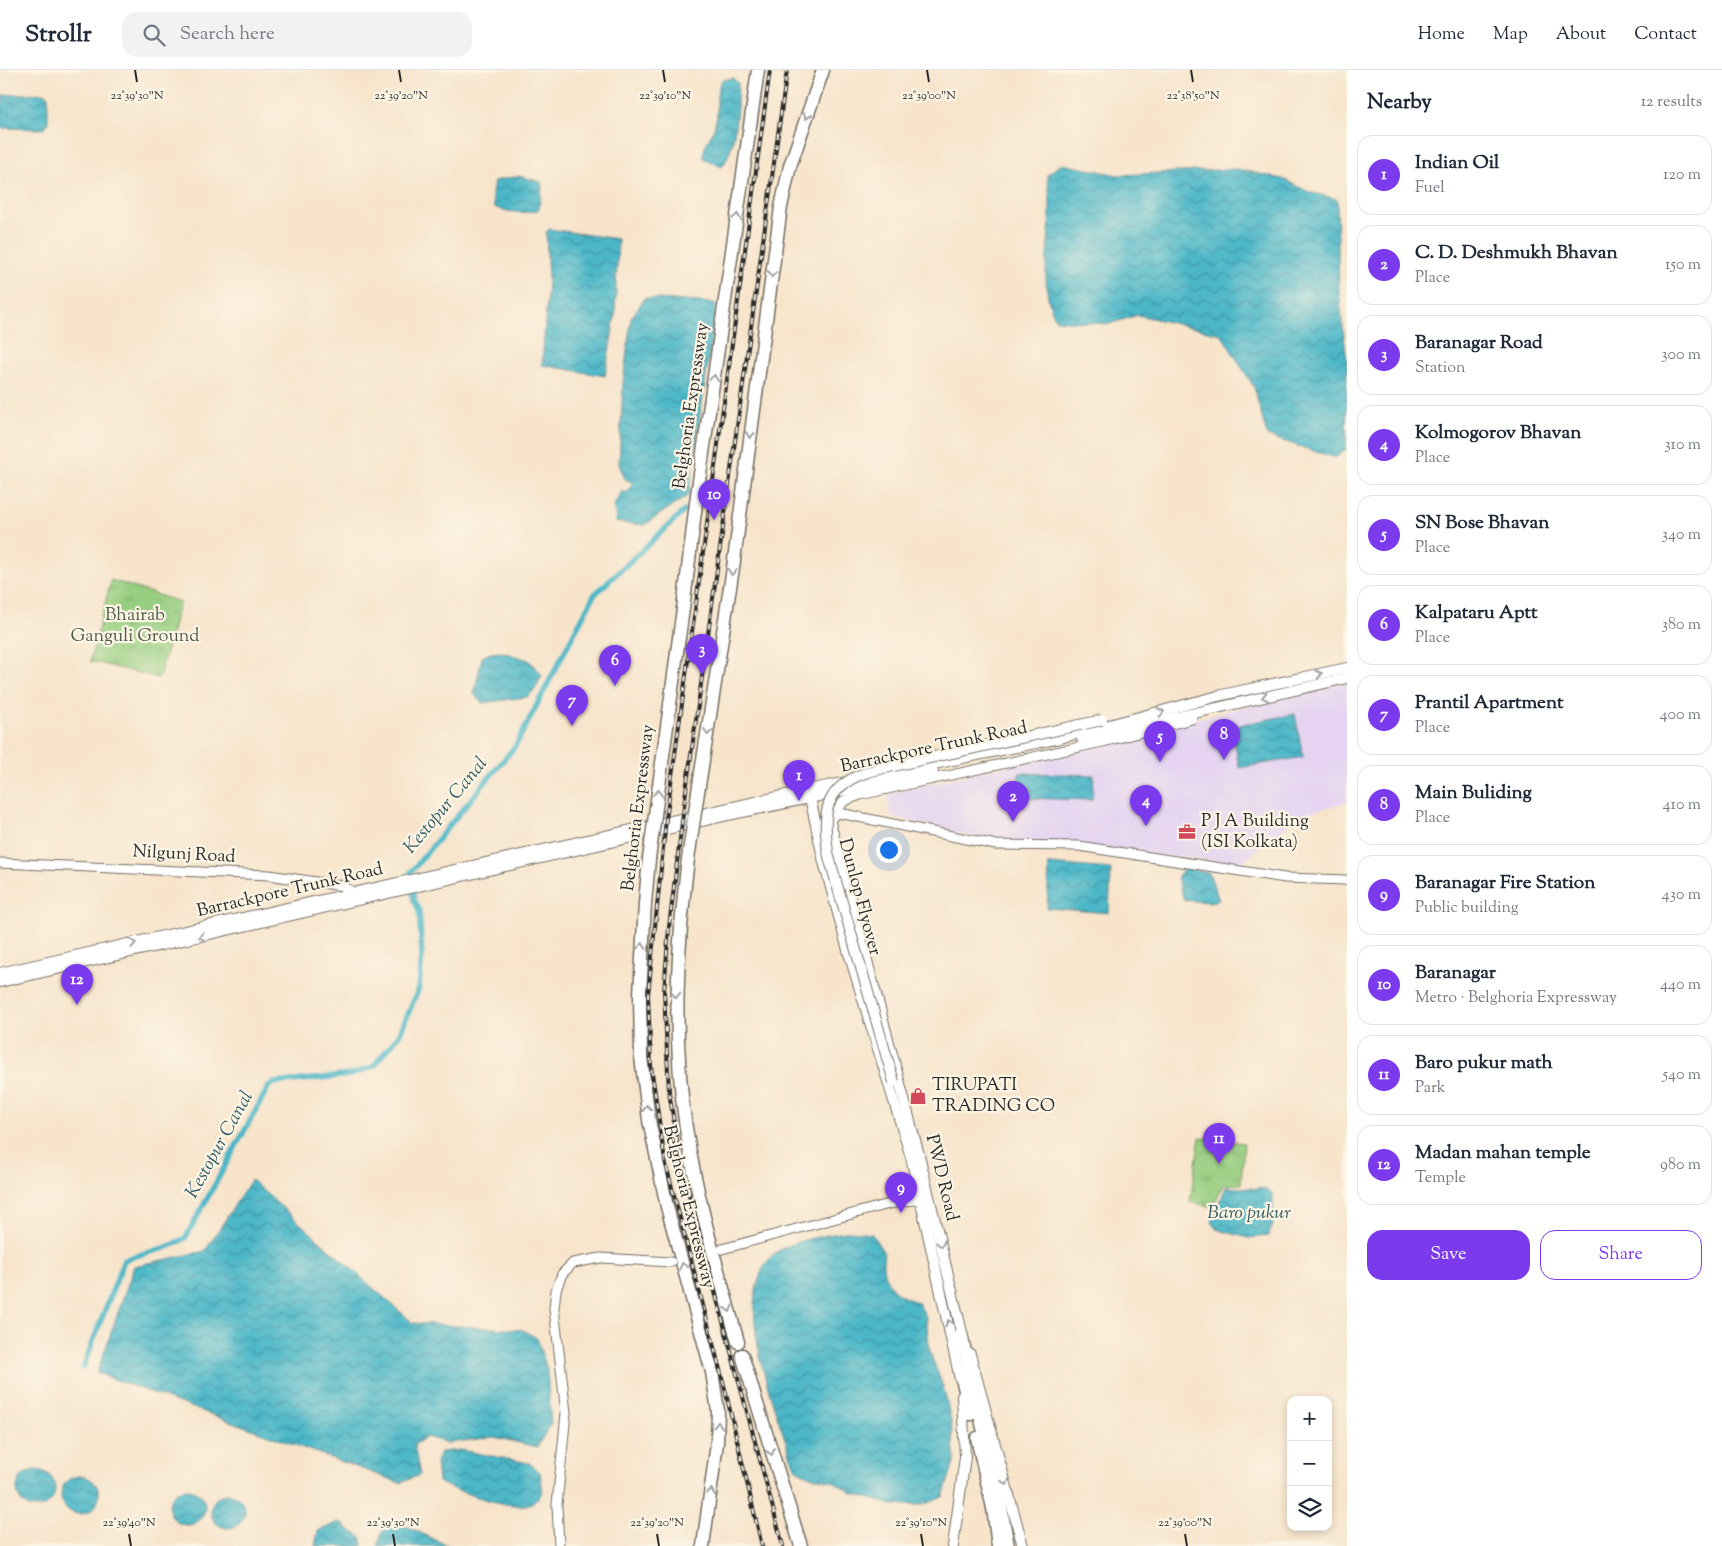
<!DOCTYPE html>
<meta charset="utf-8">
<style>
body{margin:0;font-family:"Sorts Mill Goudy",serif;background:#f2f2f3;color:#1f2937}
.controls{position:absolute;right:15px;bottom:15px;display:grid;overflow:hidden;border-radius:10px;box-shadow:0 2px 8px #0003}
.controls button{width:45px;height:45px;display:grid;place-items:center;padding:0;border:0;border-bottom:1px solid #e0e1e3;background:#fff;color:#1f2937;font:25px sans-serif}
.you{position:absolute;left:888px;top:779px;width:18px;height:18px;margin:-12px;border:4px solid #fff;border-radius:50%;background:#1a73e8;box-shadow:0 0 0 8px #1a73e833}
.badge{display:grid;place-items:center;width:32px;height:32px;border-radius:50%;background:#7c3aed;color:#fff;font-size:16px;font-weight:700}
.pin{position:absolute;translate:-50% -41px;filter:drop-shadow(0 1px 2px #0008)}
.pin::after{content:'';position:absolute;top:26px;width:18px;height:15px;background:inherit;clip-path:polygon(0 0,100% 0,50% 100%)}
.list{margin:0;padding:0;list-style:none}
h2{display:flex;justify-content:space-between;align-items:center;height:65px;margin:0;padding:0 20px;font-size:21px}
h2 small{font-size:16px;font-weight:400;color:#747a83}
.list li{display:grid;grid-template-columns:32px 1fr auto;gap:15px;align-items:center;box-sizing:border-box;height:80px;margin:0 10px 10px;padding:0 10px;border:1px solid #e0e1e3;border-radius:15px}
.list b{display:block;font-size:19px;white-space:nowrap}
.list p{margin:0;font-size:16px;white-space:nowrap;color:#747a83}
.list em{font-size:16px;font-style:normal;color:#747a83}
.actions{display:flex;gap:10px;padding:15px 20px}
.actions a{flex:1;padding:11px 0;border:1px solid #7c3aed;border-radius:15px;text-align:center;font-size:18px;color:#7c3aed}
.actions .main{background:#7c3aed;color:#fff}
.icon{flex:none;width:28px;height:28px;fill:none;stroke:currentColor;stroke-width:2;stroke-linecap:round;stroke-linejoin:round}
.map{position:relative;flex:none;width:1347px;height:1476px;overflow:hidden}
header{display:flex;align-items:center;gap:30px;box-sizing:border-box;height:70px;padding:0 25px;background:#fff;border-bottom:1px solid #e0e1e3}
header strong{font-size:24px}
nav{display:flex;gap:28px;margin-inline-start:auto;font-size:18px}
.search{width:350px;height:45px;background:#f2f2f3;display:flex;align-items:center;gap:12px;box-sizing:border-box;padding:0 18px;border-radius:15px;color:#747a83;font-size:19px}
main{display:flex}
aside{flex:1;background:#fff}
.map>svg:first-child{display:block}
.built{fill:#e5d3f1}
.park{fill:url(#park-tufts);stroke:#617c56}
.water{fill:url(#water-waves);stroke:#3b717a}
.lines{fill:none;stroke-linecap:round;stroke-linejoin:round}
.canal{stroke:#4bb7c8;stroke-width:5.5}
.tertiary-tunnel{stroke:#cebfab;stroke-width:9;stroke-dasharray:9 4.5;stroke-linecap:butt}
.tertiary-casing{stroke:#726c63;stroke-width:11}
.primary-casing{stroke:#726c63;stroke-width:12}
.motorway-casing{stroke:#726c63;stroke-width:15}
.tertiary{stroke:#fff;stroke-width:9}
.primary{stroke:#fff;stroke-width:10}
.motorway{stroke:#fff;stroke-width:12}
.rail-casing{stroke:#2b2b2b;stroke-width:4}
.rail{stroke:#fcf5e5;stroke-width:2;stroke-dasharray:5.5;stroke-linecap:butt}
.primary-bridge-casing{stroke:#726c63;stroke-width:12;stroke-linecap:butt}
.motorway-bridge-casing{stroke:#726c63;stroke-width:15;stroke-linecap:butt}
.primary-bridge{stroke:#fff;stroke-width:10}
.motorway-bridge{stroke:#fff;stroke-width:12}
.oneway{stroke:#a0a0a0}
.ticks{fill:none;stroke:#2b2b2b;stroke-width:2}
.labels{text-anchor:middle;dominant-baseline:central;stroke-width:4.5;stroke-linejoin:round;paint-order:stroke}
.street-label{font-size:18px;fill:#2b2b2b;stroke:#fcf5e5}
.park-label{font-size:18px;fill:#4b5c44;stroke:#fcf5e5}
.poi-label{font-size:18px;fill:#2b2b2b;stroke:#fcf5e5;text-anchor:start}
.water-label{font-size:19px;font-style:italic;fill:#365c62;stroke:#fcf5e5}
.ticks-label{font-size:12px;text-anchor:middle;fill:#2b2b2b;stroke:#fcf5e5;stroke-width:4.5;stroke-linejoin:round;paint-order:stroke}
</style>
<header>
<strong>Strollr</strong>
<div class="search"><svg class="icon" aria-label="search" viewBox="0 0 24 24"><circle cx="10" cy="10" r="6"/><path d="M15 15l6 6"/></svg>Search here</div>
<nav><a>Home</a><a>Map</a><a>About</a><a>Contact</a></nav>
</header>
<main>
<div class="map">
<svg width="1347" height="1476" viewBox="0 0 1347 1476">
<defs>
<pattern id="park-tufts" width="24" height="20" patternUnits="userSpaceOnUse" patternTransform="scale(1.25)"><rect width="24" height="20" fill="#97ce80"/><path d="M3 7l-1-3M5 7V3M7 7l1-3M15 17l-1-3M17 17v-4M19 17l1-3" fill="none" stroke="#82b16f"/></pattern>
<pattern id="water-waves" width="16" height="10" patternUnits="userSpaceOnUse" patternTransform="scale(1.25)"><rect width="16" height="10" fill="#4bb7c8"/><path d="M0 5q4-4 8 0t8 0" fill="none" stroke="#3f95a3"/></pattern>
</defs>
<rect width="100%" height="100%" fill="#fcf5e5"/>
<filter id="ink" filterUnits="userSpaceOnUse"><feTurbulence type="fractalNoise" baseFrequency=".02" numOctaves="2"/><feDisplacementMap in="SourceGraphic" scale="10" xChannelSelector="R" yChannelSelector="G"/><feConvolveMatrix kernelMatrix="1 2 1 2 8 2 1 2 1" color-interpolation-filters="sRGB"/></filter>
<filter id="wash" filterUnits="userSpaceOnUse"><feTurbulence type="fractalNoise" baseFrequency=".0096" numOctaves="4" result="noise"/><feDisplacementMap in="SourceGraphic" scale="20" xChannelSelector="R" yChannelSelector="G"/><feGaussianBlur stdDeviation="1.12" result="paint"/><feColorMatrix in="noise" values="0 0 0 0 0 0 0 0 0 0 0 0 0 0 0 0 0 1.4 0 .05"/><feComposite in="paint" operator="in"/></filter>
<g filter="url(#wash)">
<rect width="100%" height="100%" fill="#f7e4cb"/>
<!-- built -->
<path class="built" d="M1347 612V732L1302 744 1241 793 977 768 890 746 889 724Z"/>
<!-- park -->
<g class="park">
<path d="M111 510 180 532 159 608 90 591Z"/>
<path d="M1200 1067 1244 1073 1241 1114 1223 1115 1213 1137 1190 1132Z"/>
</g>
<!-- water -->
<g class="water">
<path d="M733 8 738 13C737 37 737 78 722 97L703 88C704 72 712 67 715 54 720 39 713 23 722 10Z"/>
<path d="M44 23 48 26V53L44 59 0 58 3 25Z"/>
<path d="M1061 94 1119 105 1237 99 1283 109 1309 122 1337 129 1339 221 1347 292 1346 379 1336 388 1267 366 1254 317 1221 264 1138 245 1109 254 1056 250C1037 215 1051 173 1050 136 1050 125 1048 115 1047 105Z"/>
<path d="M519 106 541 112 542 117 539 139C529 145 504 142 494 137L492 123 494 111Z"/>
<path d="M549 159 618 169 615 247 605 306 542 295 548 212 546 162Z"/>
<path d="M645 228 714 233 716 235 689 425 644 455 616 452 614 435 622 421 626 423 633 413 625 409 619 394 623 313 631 248Z"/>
<path d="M502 582 529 590 542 605 535 620 527 627 482 633 474 624 482 587 491 583Z"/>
<path d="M1295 644 1303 687 1239 698 1232 656Z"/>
<path d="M1019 703 1094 705 1092 730 1019 728Z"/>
<path d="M1049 794 1111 799 1109 843 1047 838Z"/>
<path d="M1185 798 1209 803 1219 830 1209 832 1184 830 1177 807Z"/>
<path d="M251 1110 413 1253 522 1260 537 1268 547 1299 551 1354 537 1377 494 1367 448 1373 426 1367 414 1375 420 1405 400 1413 97 1303 134 1196 205 1181Z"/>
<path d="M1226 1117 1265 1119 1273 1124V1155L1268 1166 1248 1168 1216 1159 1212 1150Z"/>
<path d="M851 1161 872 1164 884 1183C879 1209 893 1226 918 1232L926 1247 930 1282 944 1319 951 1351 955 1390 943 1427 923 1435H891L852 1423 835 1412 810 1406 796 1399 791 1387C775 1337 732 1236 769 1189 784 1170 828 1165 851 1161Z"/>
<path d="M460 1380 529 1393 540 1402 543 1422C538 1429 533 1434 525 1435 505 1438 456 1421 438 1412L436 1392 441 1382Z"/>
<circle cx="36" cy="1419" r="19"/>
<circle cx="80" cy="1425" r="19"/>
<circle cx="187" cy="1437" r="18"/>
<circle cx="228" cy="1441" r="17"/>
<path d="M339 1452 362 1468V1476H315L318 1461Z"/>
<path d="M389 1453 408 1457 449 1476H378L381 1464Z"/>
</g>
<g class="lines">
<!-- canal -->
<path class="canal" d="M83 1298 124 1190C145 1181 168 1181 186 1167L269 1016 274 1013 351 1005 374 996 399 965 419 918 422 886 419 840 414 830 410 803 516 675 594 525 684 441"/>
</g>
</g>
<g filter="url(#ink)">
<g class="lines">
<!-- tertiary-tunnel -->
<path class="tertiary-tunnel" d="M676 1190 717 1180"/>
<!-- tertiary casing -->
<g class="tertiary-casing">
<g id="tertiary">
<path d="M834 742 996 775 1079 776 1285 808 1347 810"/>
<path d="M833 747 844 731 860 725 1107 671 1192 649"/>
<path d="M0 793 269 805 343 816 358 825"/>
<path d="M722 1179 889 1134 925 1128"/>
<path d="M559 1476 557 1434 566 1343 554 1238 556 1220 562 1204 573 1193 601 1188 671 1192"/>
</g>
</g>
<!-- primary casing -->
<g class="primary-casing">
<g id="primary">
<path d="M1082 669 1347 608"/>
<path d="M809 723 824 792 848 880 911 1087 960 1309"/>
<path d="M828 745 919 1085 964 1271"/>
<path d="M0 903 808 720 1060 668 1222 625 1347 598"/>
<path d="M0 912 724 746 933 702"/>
<path d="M970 1284 1023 1476"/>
<path d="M953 1476 965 1387 962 1326"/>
</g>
</g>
<!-- motorway casing -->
<g class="motorway-casing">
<g id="motorway">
<path d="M684 531 697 425 758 0"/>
<path d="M698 722 733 498 781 137 790 96 823 0"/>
<path d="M649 789 645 833 640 924 641 987 649 1050 667 1137 712 1302 718 1341 717 1373 703 1476"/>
<path d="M688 789C677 879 672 967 686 1058 697 1130 718 1201 738 1272"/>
<path d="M961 1265 998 1421 1008 1476"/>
<path d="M742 1285 801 1476"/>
<path d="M960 1301 971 1344"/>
<path d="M977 1368 993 1438 998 1476"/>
</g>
</g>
<!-- tertiary -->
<use href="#tertiary" class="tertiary"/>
<!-- primary -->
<use href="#primary" class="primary"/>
<!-- motorway -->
<use href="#motorway" class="motorway"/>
<!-- rail casing -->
<g class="rail-casing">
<g id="rail">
<path d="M762 1476 724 1315 665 1091 651 996 648 925 666 749 770 0"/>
<path d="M783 1476 681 1095 669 1022 664 922 669 857 685 728 787 0"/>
</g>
</g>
<!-- rail -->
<use href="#rail" class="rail"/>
<!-- primary-bridge casing -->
<g class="primary-bridge-casing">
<path id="primary-bridge" d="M894 1012 829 787C821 743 824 715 871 701L1102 650"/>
</g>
<!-- motorway-bridge casing -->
<g class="motorway-bridge-casing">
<g id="motorway-bridge">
<path d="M649 789 684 531"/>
<path d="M688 789 698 722"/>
</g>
</g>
<!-- primary-bridge -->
<use href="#primary-bridge" class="primary-bridge"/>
<!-- motorway-bridge -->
<use href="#motorway-bridge" class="motorway-bridge"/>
</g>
<!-- one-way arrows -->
<defs><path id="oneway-chevron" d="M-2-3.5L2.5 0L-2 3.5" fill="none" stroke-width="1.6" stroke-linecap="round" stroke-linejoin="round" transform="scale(1.25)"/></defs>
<g class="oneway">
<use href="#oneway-chevron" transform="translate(807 46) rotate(110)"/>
<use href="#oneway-chevron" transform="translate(737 147) rotate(-82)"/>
<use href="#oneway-chevron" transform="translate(772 204) rotate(98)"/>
<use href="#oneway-chevron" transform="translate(714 308) rotate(-82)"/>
<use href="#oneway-chevron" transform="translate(750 365) rotate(97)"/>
<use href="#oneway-chevron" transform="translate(732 502) rotate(98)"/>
<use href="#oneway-chevron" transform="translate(1319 604) rotate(-13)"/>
<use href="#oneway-chevron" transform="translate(1265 627) rotate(167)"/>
<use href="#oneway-chevron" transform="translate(1161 642) rotate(-14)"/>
<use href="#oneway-chevron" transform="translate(708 662) rotate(99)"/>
<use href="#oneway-chevron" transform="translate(658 723) rotate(-82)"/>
<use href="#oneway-chevron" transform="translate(202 867) rotate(167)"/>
<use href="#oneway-chevron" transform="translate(133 873) rotate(-13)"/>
<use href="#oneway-chevron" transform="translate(642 876) rotate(-86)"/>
<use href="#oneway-chevron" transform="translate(676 925) rotate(91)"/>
<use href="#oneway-chevron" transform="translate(647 1038) rotate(-96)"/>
<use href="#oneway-chevron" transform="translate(941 1174) rotate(77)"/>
<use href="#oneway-chevron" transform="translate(683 1196) rotate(-105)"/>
<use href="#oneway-chevron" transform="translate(729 1239) rotate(75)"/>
<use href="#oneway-chevron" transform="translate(949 1253) rotate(-103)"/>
<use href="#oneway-chevron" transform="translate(718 1355) rotate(-89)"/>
<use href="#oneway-chevron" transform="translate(771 1382) rotate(73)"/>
<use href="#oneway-chevron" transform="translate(1006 1412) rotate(75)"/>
<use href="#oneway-chevron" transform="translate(711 1422) rotate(-81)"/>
</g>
</g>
<!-- ticks -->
<path class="ticks" d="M135 0 137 12M399 0 401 12M663 0 665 12M927 0 929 12M1191 0 1193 12M129 1464 131 1476M393 1464 395 1476M657 1464 659 1476M921 1464 923 1476M1185 1464 1187 1476"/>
<!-- icons -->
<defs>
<g id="office-bare" transform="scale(1.35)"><path d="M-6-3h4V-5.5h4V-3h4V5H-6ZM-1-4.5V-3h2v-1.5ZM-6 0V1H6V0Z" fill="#d1495b" stroke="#fcf5e5" stroke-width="2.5" paint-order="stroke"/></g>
<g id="shop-bare" transform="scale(1.35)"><path d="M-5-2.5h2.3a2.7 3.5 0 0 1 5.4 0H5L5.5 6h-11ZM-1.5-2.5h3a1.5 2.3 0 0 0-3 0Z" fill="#d1495b" stroke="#fcf5e5" stroke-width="2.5" paint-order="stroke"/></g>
</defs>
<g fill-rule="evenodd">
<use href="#office-bare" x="1187" y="762"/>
<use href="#shop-bare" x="918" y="1026"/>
</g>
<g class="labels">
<!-- street labels -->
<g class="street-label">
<text transform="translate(692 336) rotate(-82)">Belghoria Expressway</text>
<text transform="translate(934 678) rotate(-12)">Barrackpore Trunk Road</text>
<text transform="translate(639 738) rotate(-83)">Belghoria Expressway</text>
<text transform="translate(184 785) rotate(3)">Nilgunj Road</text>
<text transform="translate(290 821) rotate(-13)">Barrackpore Trunk Road</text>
<text transform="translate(859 827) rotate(75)">Dunlop Flyover</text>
<text transform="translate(941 1108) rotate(76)">PWD Road</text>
<text transform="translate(688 1137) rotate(76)">Belghoria Expressway</text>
</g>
<!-- park labels -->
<g class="park-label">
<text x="135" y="546">Bhairab<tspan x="135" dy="21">Ganguli Ground</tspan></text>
</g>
<!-- poi labels -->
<g class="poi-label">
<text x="1201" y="752">P J A Building<tspan x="1201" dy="21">(ISI Kolkata)</tspan></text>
<text x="932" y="1016">TIRUPATI<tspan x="932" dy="21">TRADING CO</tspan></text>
</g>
<!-- water labels -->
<g class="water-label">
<text transform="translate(446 736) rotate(-50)">Kestopur Canal</text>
<text transform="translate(220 1075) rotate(-61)">Kestopur Canal</text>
<text x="1249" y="1143">Baro pukur</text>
</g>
</g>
<g class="ticks-label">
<text x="1193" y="29">22°38'50"N</text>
<text x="137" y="29">22°39'30"N</text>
<text x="401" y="29">22°39'20"N</text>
<text x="665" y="29">22°39'10"N</text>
<text x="929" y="29">22°39'00"N</text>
<text x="129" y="1456">22°39'40"N</text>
<text x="393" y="1456">22°39'30"N</text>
<text x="657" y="1456">22°39'20"N</text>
<text x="921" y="1456">22°39'10"N</text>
<text x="1185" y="1456">22°39'00"N</text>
</g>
</svg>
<div class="controls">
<button>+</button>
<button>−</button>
<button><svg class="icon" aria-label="layers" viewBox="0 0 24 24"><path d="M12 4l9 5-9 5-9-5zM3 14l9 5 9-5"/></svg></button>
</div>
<div class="you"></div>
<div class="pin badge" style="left:799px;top:731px">1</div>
<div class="pin badge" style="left:1013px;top:752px">2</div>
<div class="pin badge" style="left:702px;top:605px">3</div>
<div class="pin badge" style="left:1146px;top:756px">4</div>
<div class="pin badge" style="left:1160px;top:692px">5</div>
<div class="pin badge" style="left:615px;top:616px">6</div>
<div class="pin badge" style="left:572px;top:656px">7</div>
<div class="pin badge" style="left:1224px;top:690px">8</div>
<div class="pin badge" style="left:901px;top:1143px">9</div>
<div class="pin badge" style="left:714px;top:450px">10</div>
<div class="pin badge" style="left:1219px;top:1094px">11</div>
<div class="pin badge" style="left:77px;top:935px">12</div>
</div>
<aside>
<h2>Nearby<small>12 results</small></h2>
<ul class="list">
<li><span class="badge">1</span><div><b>Indian Oil</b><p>Fuel</p></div><em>120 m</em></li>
<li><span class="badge">2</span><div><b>C. D. Deshmukh Bhavan</b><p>Place</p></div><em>150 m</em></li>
<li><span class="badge">3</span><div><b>Baranagar Road</b><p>Station</p></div><em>300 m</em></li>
<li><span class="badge">4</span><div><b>Kolmogorov Bhavan</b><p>Place</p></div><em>310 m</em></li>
<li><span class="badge">5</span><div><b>SN Bose Bhavan</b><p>Place</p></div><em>340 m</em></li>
<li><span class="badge">6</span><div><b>Kalpataru Aptt</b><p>Place</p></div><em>380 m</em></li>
<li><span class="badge">7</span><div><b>Prantil Apartment</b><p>Place</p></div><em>400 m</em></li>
<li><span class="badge">8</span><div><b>Main Buliding</b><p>Place</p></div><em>410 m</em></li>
<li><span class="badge">9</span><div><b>Baranagar Fire Station</b><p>Public building</p></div><em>430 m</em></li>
<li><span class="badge">10</span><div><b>Baranagar</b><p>Metro · Belghoria Expressway</p></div><em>440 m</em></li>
<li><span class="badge">11</span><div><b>Baro pukur math</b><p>Park</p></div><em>540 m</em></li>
<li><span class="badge">12</span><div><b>Madan mahan temple</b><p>Temple</p></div><em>980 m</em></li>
</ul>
<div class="actions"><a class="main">Save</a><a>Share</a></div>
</aside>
</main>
